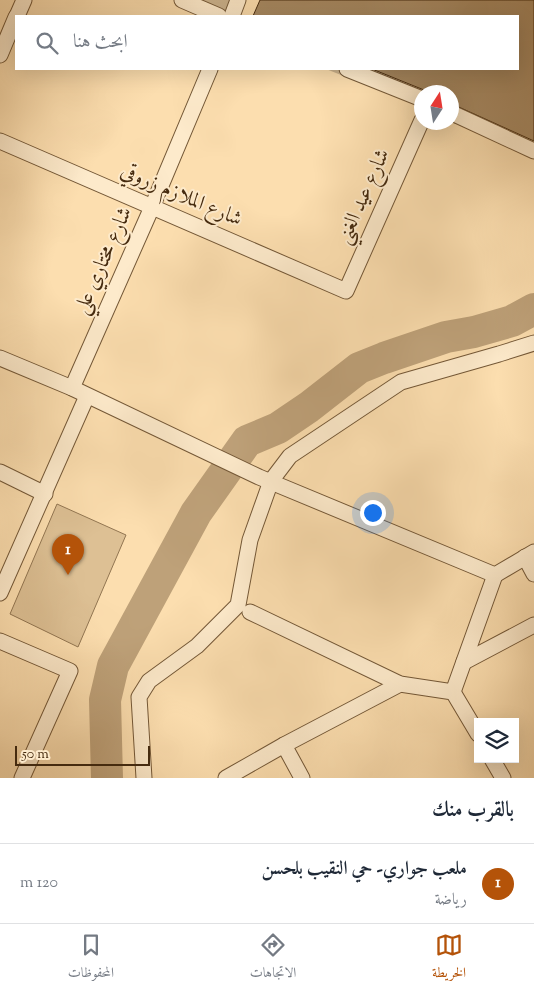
<!DOCTYPE html>
<html lang="ar">
<meta charset="utf-8">
<style>
body{margin:0;font-family:"Sorts Mill Goudy",Amiri,serif;background:#f2f2f3;color:#1f2937;direction:rtl}
.controls{position:absolute;right:15px;bottom:15px;display:grid;overflow:hidden;border-radius:0px;box-shadow:0 5px 20px #0002}
.controls button{width:45px;height:45px;display:grid;place-items:center;padding:0;border:0;border-bottom:1px solid #e0e1e3;background:#fff;color:#1f2937;font:25px sans-serif}
.compass{position:absolute;left:414px;top:85px;width:45px;height:45px;border-radius:50%;background:#fff;box-shadow:0 5px 20px #0002;rotate:12deg}
.scale{position:absolute;left:15px;bottom:12px;width:135px;box-sizing:border-box;padding-left:5px;border:2px solid #462b0f;border-top:0;font-size:14px;line-height:18px;white-space:nowrap;color:#462b0f;-webkit-text-stroke:4px #fdeacb;paint-order:stroke}
.you{position:absolute;left:372px;top:512px;width:18px;height:18px;margin:-12px;border:4px solid #fff;border-radius:50%;background:#1a73e8;box-shadow:0 0 0 8px #1a73e833}
.badge{display:grid;place-items:center;width:32px;height:32px;border-radius:50%;background:#b45309;color:#fff;font-size:16px;font-weight:700}
.pin{position:absolute;translate:-50% -41px;filter:drop-shadow(0 1px 2px #0008)}
.pin::after{content:'';position:absolute;top:26px;width:18px;height:15px;background:inherit;clip-path:polygon(0 0,100% 0,50% 100%)}
.list{margin:0;padding:0;list-style:none}
h2{display:flex;justify-content:space-between;align-items:center;height:65px;margin:0;padding:0 20px;font-size:21px}
h2 small{font-size:16px;font-weight:400;color:#747a83}
.list li{display:grid;grid-template-columns:32px 1fr auto;gap:15px;align-items:center;box-sizing:border-box;height:80px;padding:0 20px;border-top:1px solid #e0e1e3}
.list b{display:block;font-size:19px;white-space:nowrap}
.list p{margin:0;font-size:16px;white-space:nowrap;color:#747a83}
.list em{font-size:16px;font-style:normal;color:#747a83}
.icon{flex:none;width:28px;height:28px;fill:none;stroke:currentColor;stroke-width:2;stroke-linecap:round;stroke-linejoin:round}
.map{position:relative;flex:none;width:534px;height:778px;overflow:hidden;direction:ltr}
.search{position:absolute;background:#fff;box-shadow:0 5px 20px #0002;left:15px;right:15px;top:15px;height:55px;display:flex;align-items:center;gap:12px;box-sizing:border-box;padding:0 18px;border-radius:0px;color:#747a83;font-size:19px}
.sheet{height:145px;background:#fff}
nav{display:flex;justify-content:space-around;align-items:center;box-sizing:border-box;height:70px;border-top:1px solid #e0e1e3;background:#fff;font-size:14px;color:#747a83}
nav a{display:grid;justify-items:center;gap:2px}
nav .on{color:#b45309}
.map>svg:first-child{display:block}
.green{fill:#ddc094;stroke:#927652}
.shadow{fill:#0003}
.lines{fill:none;stroke-linecap:round;stroke-linejoin:round}
.river{stroke:#bea179;stroke-width:32}
.building{fill:#a58862;stroke:#462b0f}
.minor-casing{stroke:#745837;stroke-width:17}
.minor{stroke:#fdeacb;stroke-width:15}
.labels{text-anchor:middle;dominant-baseline:central;stroke-width:4;stroke-linejoin:round;paint-order:stroke}
.street-label{font-size:21px;fill:#462b0f;stroke:#fdeacb}
</style>
<div class="map">
<svg width="534" height="778" viewBox="0 0 534 778">
<rect width="100%" height="100%" fill="#fcdeaf"/>
<filter id="stains"><feTurbulence type="fractalNoise" baseFrequency=".004" numOctaves="4"/><feColorMatrix values="0 0 0 0 .2 0 0 0 0 .09 0 0 0 0 .02 0 0 0 .5 -.17"/></filter>
<radialGradient id="worn" r=".72"><stop offset=".6" stop-color="#630" stop-opacity="0"/><stop offset="1" stop-color="#630" stop-opacity=".3"/></radialGradient>
<!-- green -->
<path class="green" d="M57 504 126 535 78 647 10 614Z"/>
<!-- shadow -->
<g class="shadow">
<path d="M198 0H234L227 13Z"/>
<path d="M261 0H529L534 3V153L461 121 455 124 451 122 452 92H422L355 77 351 79 326 69H518V16H255Z"/>
</g>
<g class="lines">
<!-- river -->
<path class="river" d="M107 778 105 700 113 666 196 513 247 441 278 428 309 407 359 368 384 358 446 337 474 332 512 321 534 309"/>
</g>
<!-- building -->
<path class="building" d="M260 0H534V141L452 104V92H429L372 69H518V16H253Z"/>
<g class="lines">
<!-- minor casing -->
<g class="minor-casing">
<g id="minor">
<path d="M182 0 219 16"/>
<path d="M17 16 24 0"/>
<path d="M232 16 238 0"/>
<path d="M0 55 16 17"/>
<path d="M347 69 422 99"/>
<path d="M452 113 534 151"/>
<path d="M0 141 346 291 422 120"/>
<path d="M0 358 72 388 259 477 495 575 534 552"/>
<path d="M72 388 152 207 210 69"/>
<path d="M0 472 45 494"/>
<path d="M525 557 534 574"/>
<path d="M0 593 87 396"/>
<path d="M250 612 400 684 453 692 478 734"/>
<path d="M0 641 70 671 22 778"/>
<path d="M464 662 534 625"/>
<path d="M453 692 495 575"/>
<path d="M284 745 302 778"/>
<path d="M492 759 503 778"/>
<path d="M144 778 139 697 149 681 197 646 238 605 250 540 271 481 290 456 401 382 499 354 534 343"/>
<path d="M226 778 284 745 400 684"/>
</g>
</g>
<!-- minor -->
<use href="#minor" class="minor"/>
</g>
<g class="labels">
<!-- street labels -->
<g class="street-label">
<text transform="translate(181 196) rotate(23)">شارع الملازم زروقي</text>
<text transform="translate(364 197) rotate(-66)">شارع عيد الغني</text>
<text transform="translate(104 261) rotate(-66)">شارع مختاري علي</text>
</g>
</g>
<rect width="100%" height="100%" filter="url(#stains)"/>
<rect width="100%" height="100%" fill="url(#worn)"/>
</svg>
<div class="controls">
<button><svg class="icon" aria-label="layers" viewBox="0 0 24 24"><path d="M12 4l9 5-9 5-9-5zM3 14l9 5 9-5"/></svg></button>
</div>
<svg class="compass" viewBox="-18 -18 36 36"><path d="M0-13l5 13h-10z" fill="#e53935"/><path d="M0 13l5-13h-10z" fill="#747a83"/></svg>
<div class="scale">50 m</div>
<div class="you"></div>
<div class="pin badge" style="left:68px;top:575px">1</div>
<div class="search"><svg class="icon" aria-label="search" viewBox="0 0 24 24"><circle cx="10" cy="10" r="6"/><path d="M15 15l6 6"/></svg>ابحث هنا</div>
</div>
<section class="sheet">
<h2>بالقرب منك<small></small></h2>
<ul class="list">
<li><span class="badge">1</span><div><b>ملعب جواري- حي النقيب بلحسن</b><p>رياضة</p></div><em>120 m</em></li>
</ul>
</section>
<nav>
<a class="on"><svg class="icon" aria-label="map" viewBox="0 0 24 24"><path d="M3 6l6-2 6 2 6-2v14l-6 2-6-2-6 2zM9 4v14M15 6v14"/></svg>الخريطة</a>
<a><svg class="icon" aria-label="directions" viewBox="0 0 24 24"><path d="M12 3l9 9-9 9-9-9zM9 14v-3h6M13 9l2 2-2 2"/></svg>الاتجاهات</a>
<a><svg class="icon" aria-label="saved" viewBox="0 0 24 24"><path d="M7 4h10v16l-5-4-5 4z"/></svg>المحفوظات</a>
</nav>
